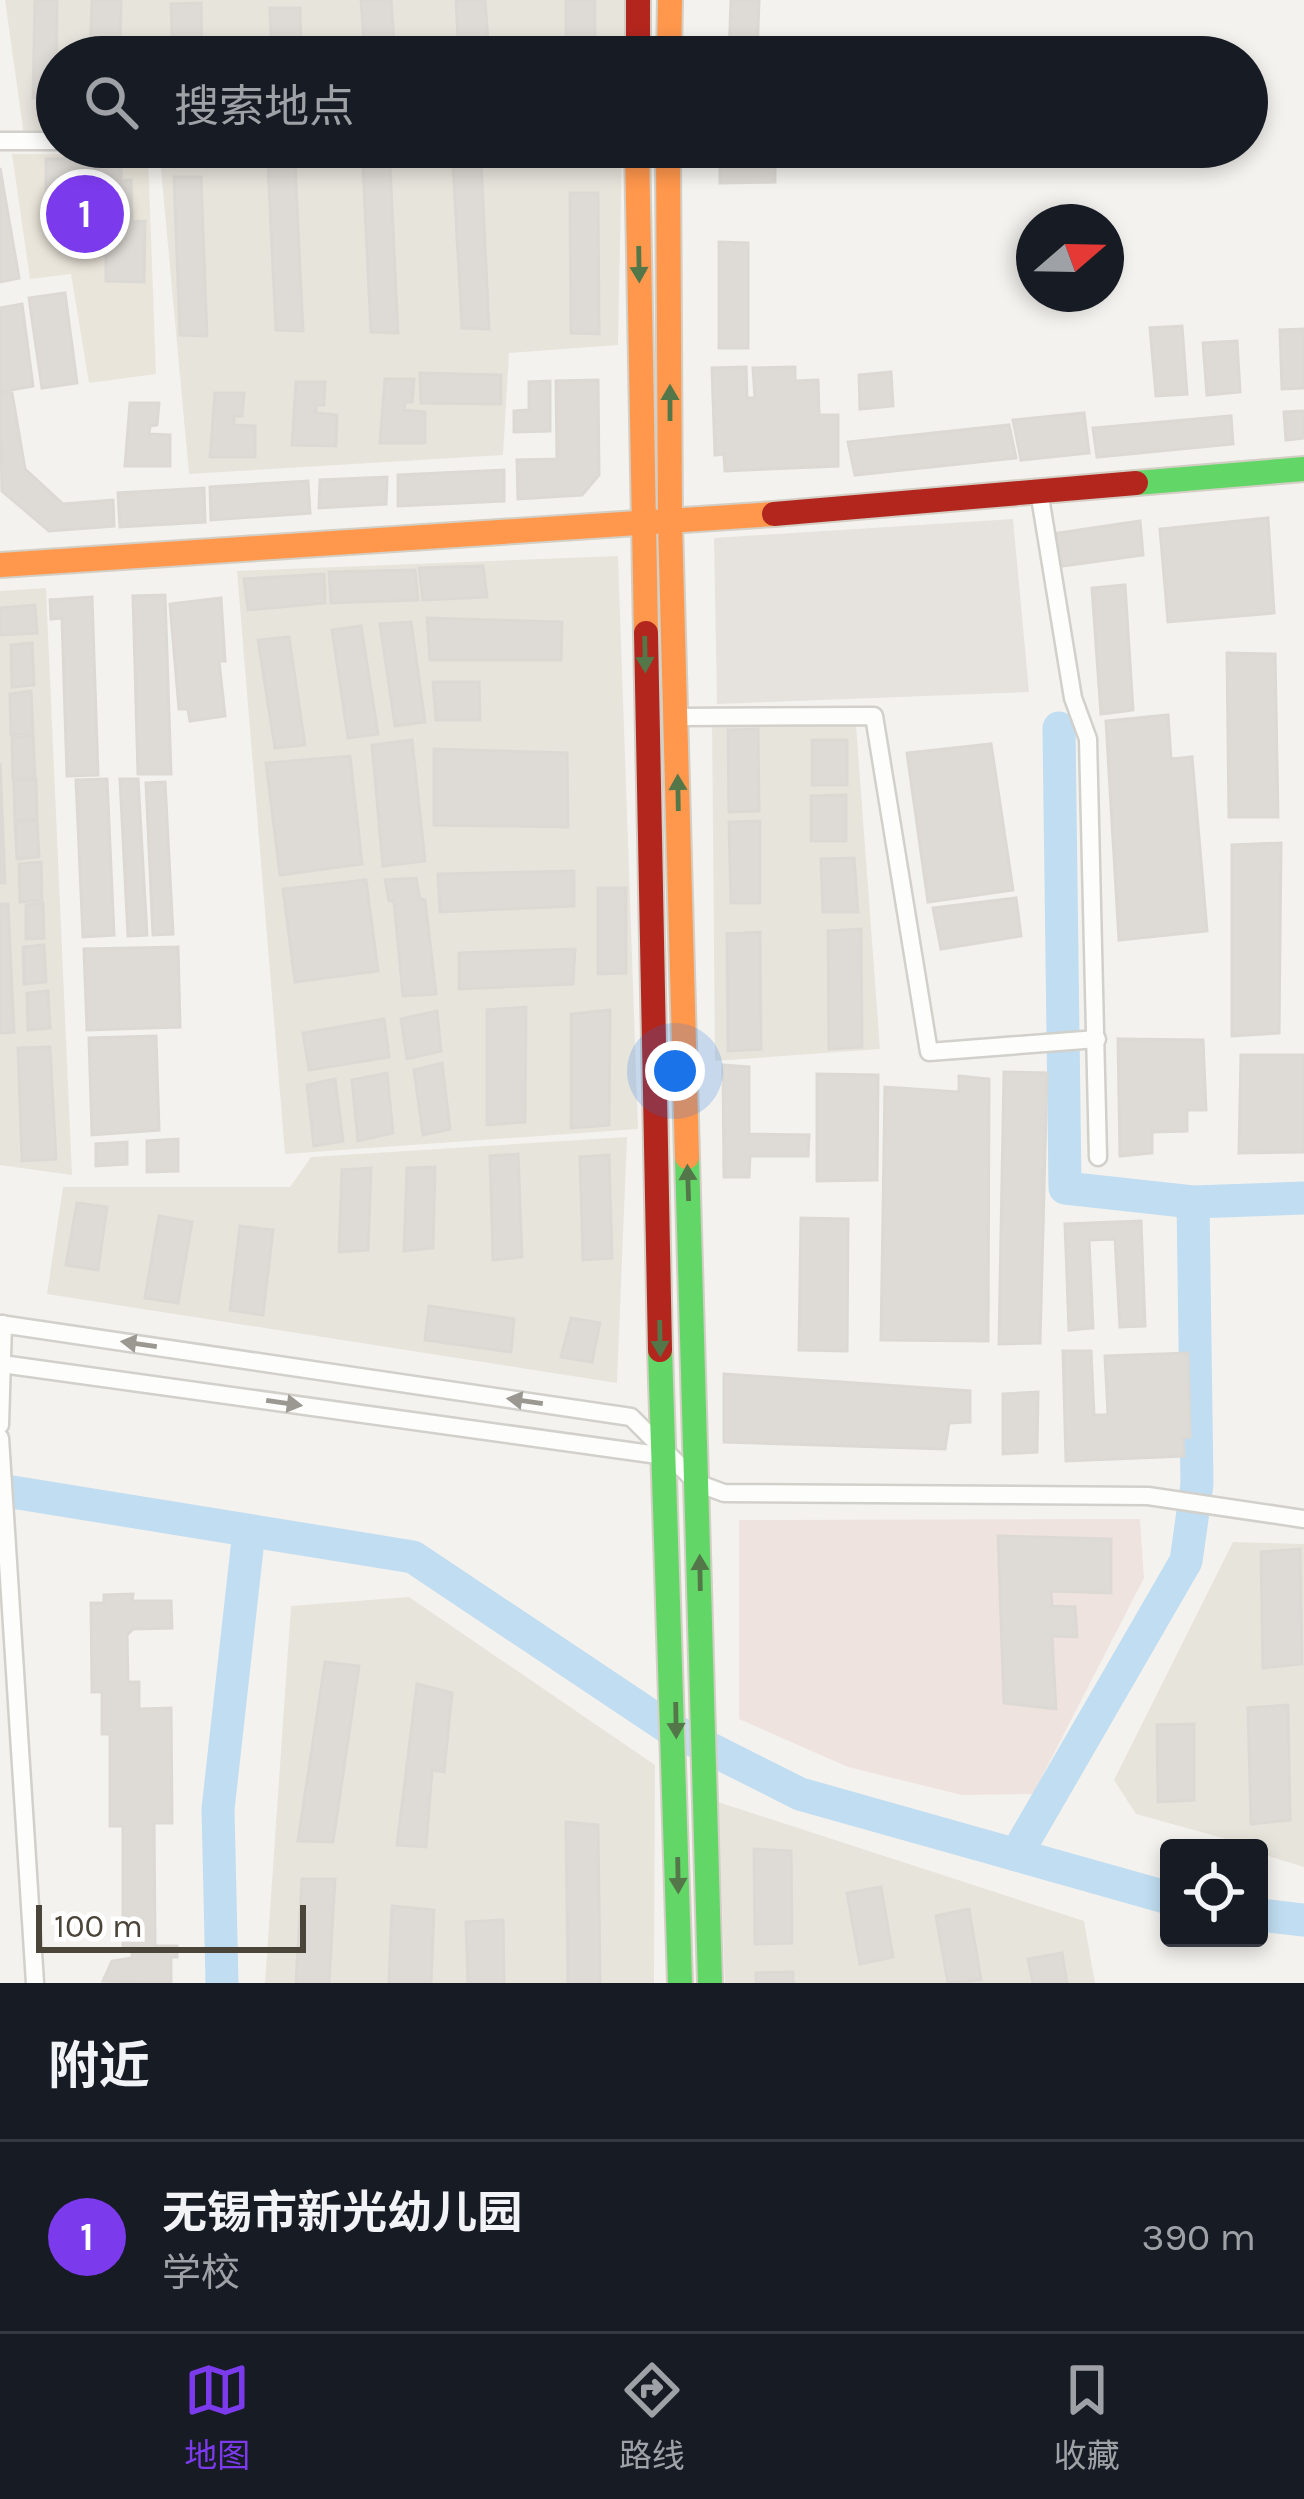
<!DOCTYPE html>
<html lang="zh">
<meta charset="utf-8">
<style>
body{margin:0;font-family:Karla,"Noto Sans SC",sans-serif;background:#242831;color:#f1f3f6}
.controls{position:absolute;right:36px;bottom:36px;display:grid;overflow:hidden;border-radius:12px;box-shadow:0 6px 18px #0003}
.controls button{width:108px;height:108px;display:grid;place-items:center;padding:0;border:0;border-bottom:3px solid #363941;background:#171b24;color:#f1f3f6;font:60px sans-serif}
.compass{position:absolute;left:1016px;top:204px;width:108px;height:108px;border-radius:50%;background:#171b24;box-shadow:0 6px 18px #0003;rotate:70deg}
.scale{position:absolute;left:36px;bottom:30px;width:270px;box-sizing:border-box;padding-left:12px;border:6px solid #4b4439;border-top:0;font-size:33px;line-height:42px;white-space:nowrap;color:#4b4439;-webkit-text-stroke:9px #fff;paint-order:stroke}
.you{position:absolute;left:675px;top:1071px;width:42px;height:42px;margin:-30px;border:9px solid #fff;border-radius:50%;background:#1a73e8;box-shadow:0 0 0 18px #1a73e833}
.badge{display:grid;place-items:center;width:78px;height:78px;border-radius:50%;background:#7c3aed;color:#fff;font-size:39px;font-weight:700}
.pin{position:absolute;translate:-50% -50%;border:6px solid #fff;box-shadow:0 3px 12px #0006}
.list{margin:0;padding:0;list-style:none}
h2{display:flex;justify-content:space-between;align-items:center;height:156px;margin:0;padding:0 48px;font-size:51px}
h2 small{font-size:39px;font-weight:400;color:#9ea1a6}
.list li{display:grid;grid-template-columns:78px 1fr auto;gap:36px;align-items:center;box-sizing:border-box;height:192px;padding:0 48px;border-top:3px solid #363941}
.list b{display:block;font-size:45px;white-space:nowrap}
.list p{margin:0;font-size:39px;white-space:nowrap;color:#9ea1a6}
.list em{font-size:39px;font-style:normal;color:#9ea1a6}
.icon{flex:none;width:66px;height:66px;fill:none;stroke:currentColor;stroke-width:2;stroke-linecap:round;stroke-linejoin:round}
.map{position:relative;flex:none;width:1304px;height:1983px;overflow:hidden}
.search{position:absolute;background:#171b24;box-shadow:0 6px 18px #0003;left:36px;right:36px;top:36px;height:132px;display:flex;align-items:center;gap:30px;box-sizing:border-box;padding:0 42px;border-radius:66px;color:#9ea1a6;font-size:45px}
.sheet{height:348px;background:#171b24}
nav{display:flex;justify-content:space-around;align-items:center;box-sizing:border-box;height:168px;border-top:3px solid #363941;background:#171b24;font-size:33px;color:#9ea1a6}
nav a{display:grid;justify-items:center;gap:6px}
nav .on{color:#7c3aed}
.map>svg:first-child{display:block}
.residential{fill:#e7e4dc}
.education{fill:#eae5da}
.medical{fill:#eee3df}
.parking{fill:#e6e3df}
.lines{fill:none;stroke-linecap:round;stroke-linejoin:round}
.river{stroke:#c0ddf1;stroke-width:33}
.building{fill:#dedbd6;stroke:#dcd9d4;stroke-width:3}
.street-casing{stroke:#d2d0cb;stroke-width:21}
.fast-casing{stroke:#d3cfc5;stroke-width:28}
.slow-casing{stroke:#d3cfc5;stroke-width:28}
.jam-casing{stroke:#d3cfc5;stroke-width:28}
.street{stroke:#fdfdfc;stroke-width:16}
.fast{stroke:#63d668;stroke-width:24}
.slow{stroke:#ff974d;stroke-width:24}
.jam{stroke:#b3261e;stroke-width:24}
.oneway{fill:#537749}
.oneway2{fill:#9b9791}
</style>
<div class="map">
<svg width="1304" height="1983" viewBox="0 0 1304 1983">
<rect width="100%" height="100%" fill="#f4f2ee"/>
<!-- residential -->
<g class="residential">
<path d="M5 0H626L624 57H57V137L24 135Z"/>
<path d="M159 147H622L618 345 509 353 503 455 189 474Z"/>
<path d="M618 556 638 1129 285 1154 237 571Z"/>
<path d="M46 588 72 1175 0 1165V591Z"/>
<path d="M712 720 856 725 880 1049 715 1061Z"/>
<path d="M627 1137 617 1383 47 1294 63 1187H290L311 1157Z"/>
<path d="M1233 1542 1304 1544V1867L1259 1853V1848L1136 1814 1114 1780Z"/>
<path d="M409 1597 655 1765 654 1983H265L291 1606Z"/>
<path d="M718 1802 1084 1921 1095 1983H725Z"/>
</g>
<!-- education -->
<path class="education" d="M12 154 148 155 156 374 89 383 71 274 30 279Z"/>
<!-- medical -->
<path class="medical" d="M1140 1519 1144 1578 1033 1794 962 1795 848 1767 739 1719V1520Z"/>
<!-- parking -->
<path class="parking" d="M1013 519 1029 692 717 704 714 538Z"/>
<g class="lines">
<!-- river -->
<g class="river">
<path d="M1059 728 1065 1188 1193 1202"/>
<path d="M0 1490 413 1557 669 1728 800 1794 1169 1898"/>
<path d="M1016 1855 1186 1561 1197 1484 1193 1202 1304 1198"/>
<path d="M1259 1915 1304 1920"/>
<path d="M222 1983 218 1809 249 1531"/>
</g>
</g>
<!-- building -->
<g class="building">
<path d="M35 0H57L56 98H33Z"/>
<path d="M92 0H121L120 57H90Z"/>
<path d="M361 0H391L395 57H365Z"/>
<path d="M456 0H485L489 57H459Z"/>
<rect x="566" y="0" width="29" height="57"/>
<path d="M731 0H759L757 57H729Z"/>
<path d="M201 3 202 57H173L171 4Z"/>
<path d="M270 8H300L301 57H272Z"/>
<path d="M720 147H775V182L720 183Z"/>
<path d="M121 158V181L131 180 132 222 145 221 144 282 106 281V255L93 256 92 206 46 205V159Z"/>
<path d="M481 161 489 329 462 328 453 164Z"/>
<path d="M295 164 303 331 276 330 268 166Z"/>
<path d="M390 166 398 333 371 332 363 168Z"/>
<path d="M0 168 19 278 0 282Z"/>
<path d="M174 177H201L207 336 180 335Z"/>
<path d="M570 193H598L599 334 571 333Z"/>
<path d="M719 242 748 243V348H719Z"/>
<path d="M65 293 77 383 42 388 29 298Z"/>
<path d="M22 304 33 386 0 392V308Z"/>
<path d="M1182 326 1187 394 1156 396 1150 328Z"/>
<path d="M1304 329V388L1282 389 1280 330Z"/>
<path d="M1237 341 1240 392 1207 395 1203 343Z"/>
<path d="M746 367 747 398H755L753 368 795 367V381L818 380 819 415H838V466L725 471 724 454 715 455 712 368Z"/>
<path d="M891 372 893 406 860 409 859 375Z"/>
<path d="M420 373 501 375V404L421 403Z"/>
<path d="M385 379H414L412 402H405L404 410 425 412V443H380Z"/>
<path d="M598 380 599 475 582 495 518 499 517 460 557 459 556 381Z"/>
<path d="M550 381V431L514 432V411L529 410V382Z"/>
<path d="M296 382H325L324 405H316V413L337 415 336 446 292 445Z"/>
<path d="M12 393 25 469 63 504 113 500 114 526 49 531 2 491 0 394Z"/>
<path d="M215 393H244L242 416H234V425L255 426V457H210Z"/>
<path d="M130 403H159L157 425 150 426 149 434 170 435V466H125Z"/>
<path d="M1304 411V438L1286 440 1284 412Z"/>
<path d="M1084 413 1089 453 1021 460 1013 420Z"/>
<path d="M1231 416 1233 444 1097 457 1093 428Z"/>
<path d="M1009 425 1016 458 855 475 848 442Z"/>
<path d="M504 470V501L398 506V475Z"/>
<path d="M387 477 386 504 319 508 320 480Z"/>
<path d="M308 481 310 513 211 520 210 487Z"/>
<path d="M204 488 205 522 120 527 118 493Z"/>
<path d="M1268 518 1274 613 1168 622 1160 529Z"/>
<path d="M1140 521 1143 555 1048 568 1045 535Z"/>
<path d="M483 566 487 597 423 600 419 568Z"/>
<path d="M415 570 418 600 331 603 329 572Z"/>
<path d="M324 574 325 603 248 610 244 579Z"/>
<path d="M1125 585 1133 710 1101 714 1092 588Z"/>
<path d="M165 595 171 774H138L133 596Z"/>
<path d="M92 597 98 775 67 776 62 618 51 619 50 600Z"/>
<path d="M221 598 225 661H219L225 716 190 721 188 709H179L170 604Z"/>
<path d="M35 605 37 633 0 635V608Z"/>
<path d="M427 618 562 622 561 660H430Z"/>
<path d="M411 622 425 722 395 726 380 624Z"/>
<path d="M361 626 378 734 348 738 332 630Z"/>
<path d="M289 637 305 745 275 748 258 640Z"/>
<path d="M32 643 34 685 12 687 11 645Z"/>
<path d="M1227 653 1275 654 1278 817H1229Z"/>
<path d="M433 682H479L480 720H436Z"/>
<path d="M31 691 33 733 11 735 10 694Z"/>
<path d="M1168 715 1171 759 1192 757 1207 931 1119 940 1106 721Z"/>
<path d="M758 729 759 811 729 812 728 730Z"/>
<path d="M33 736 35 777 13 779 12 738Z"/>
<path d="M412 740 425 861 383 866 372 745Z"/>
<rect x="812" y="740" width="35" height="45"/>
<path d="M991 744 1013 890 928 902 907 753Z"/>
<path d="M434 749 567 753 568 827 434 825Z"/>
<path d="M350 756 362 864 280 875 266 763Z"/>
<path d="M0 763 5 883H0Z"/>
<path d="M36 779 37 818 15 821 14 781Z"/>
<path d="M107 779 114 935 83 937 76 780Z"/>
<path d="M120 779H138L147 935 128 936Z"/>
<path d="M165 782 173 934 153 935 146 783Z"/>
<path d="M846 795V841H811V796Z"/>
<path d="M37 820 39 857 17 859 15 822Z"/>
<path d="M760 821V903H731L729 822Z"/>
<path d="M1281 843 1279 1033 1232 1036V845Z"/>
<path d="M854 858 858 912H823L821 859Z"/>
<path d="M41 862 42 900 20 902 19 864Z"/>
<path d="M574 871V906L440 912 438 874Z"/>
<path d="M416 878 420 899 425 900 436 994 403 996 394 901H389L385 880Z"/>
<path d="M366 880 378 971 295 982 283 889Z"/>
<path d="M598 888H626V973L598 974Z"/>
<path d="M1016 898 1021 936 941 949 933 908Z"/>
<path d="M43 903 44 938 26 939V905Z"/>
<path d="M0 904H8L14 1032 0 1033Z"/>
<path d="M861 929 862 1047 829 1049 828 931Z"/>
<path d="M760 932 761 1049 728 1051 727 934Z"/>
<path d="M44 945 46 982 24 984 23 947Z"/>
<path d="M178 947 180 1027 87 1030 84 949Z"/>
<path d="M575 949 573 984 459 989V953Z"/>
<path d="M48 991 50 1028 28 1030 27 993Z"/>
<path d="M526 1007 525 1122 487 1125V1010Z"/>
<path d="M610 1010 609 1125 571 1128V1014Z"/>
<path d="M437 1011 441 1051 407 1059 401 1019Z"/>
<path d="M384 1019 389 1057 309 1070 303 1033Z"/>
<path d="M156 1036 159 1130 92 1135 89 1038Z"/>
<path d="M1118 1039 1203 1040 1206 1110H1187V1131L1152 1132V1153L1120 1156Z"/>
<path d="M50 1047 56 1159 22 1161 18 1048Z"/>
<path d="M1241 1055H1304V1152L1239 1153Z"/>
<path d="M442 1063 450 1129 423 1135 414 1070Z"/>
<path d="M723 1065 749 1067V1134L809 1135 808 1156H750L749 1177H724Z"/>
<path d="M1004 1072 1047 1073 1040 1343 999 1344Z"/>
<path d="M387 1073 393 1133 358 1141 352 1080Z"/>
<path d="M817 1074 878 1075 877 1180 817 1181Z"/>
<path d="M959 1076 989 1079 988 1341 881 1340 885 1087 959 1092Z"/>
<path d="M335 1079 343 1141 314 1146 307 1085Z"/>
<path d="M178 1139V1171L147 1172V1141Z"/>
<path d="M127 1142V1164L96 1166V1144Z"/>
<path d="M518 1154 522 1257 493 1260 490 1156Z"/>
<path d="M609 1155 612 1258 583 1260 580 1157Z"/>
<path d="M435 1167 433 1248 404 1251 407 1168Z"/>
<path d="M371 1168 368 1250 339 1252 342 1170Z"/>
<path d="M77 1203 107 1207 98 1270 66 1265Z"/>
<path d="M159 1216 192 1222 178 1303 145 1298Z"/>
<path d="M801 1218 848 1219 847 1351 799 1350Z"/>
<path d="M1141 1221 1145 1326 1120 1327 1115 1239 1089 1240 1093 1328 1069 1330 1065 1224Z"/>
<path d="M240 1226 273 1230 263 1315 230 1310Z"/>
<path d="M429 1306 514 1319 511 1352 425 1340Z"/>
<path d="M571 1318 600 1323 592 1362 561 1357Z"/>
<path d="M1063 1351H1091L1094 1415H1108L1105 1356 1188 1353 1190 1437 1183 1438 1184 1456 1066 1461Z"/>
<path d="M724 1374 970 1391V1422L949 1423 945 1449 724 1442Z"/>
<path d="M1038 1392 1037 1452 1003 1454V1394Z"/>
<path d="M998 1536 1111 1539V1593L1051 1591 1052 1606 1075 1607 1077 1637 1052 1636 1056 1709 1004 1703Z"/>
<path d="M1300 1549 1302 1664 1263 1668 1261 1552Z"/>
<path d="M133 1594 132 1601H171L172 1628 133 1629 127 1635 128 1682H139V1709L171 1708 172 1823H154L155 1946H177V1957H171V1983L103 1981 112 1961 132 1958V1948H123V1826H110V1734H102V1692H92L91 1603H104V1595Z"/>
<path d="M325 1662 359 1666 333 1842 298 1841Z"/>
<path d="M417 1684 452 1693 444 1772 432 1770 426 1847 397 1845Z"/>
<path d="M1288 1705 1290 1820 1251 1824 1248 1708Z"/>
<path d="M1194 1724V1800L1158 1802 1157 1725Z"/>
<path d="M566 1822 598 1825 600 1983H568Z"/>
<path d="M754 1849 791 1851 792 1943 755 1944Z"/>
<path d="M302 1879H335L329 1983H296Z"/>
<path d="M881 1887 893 1957 860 1964 847 1893Z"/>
<path d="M392 1906 434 1910 431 1983H389Z"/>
<path d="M969 1909 981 1980 948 1983 936 1916Z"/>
<path d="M503 1920 504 1983H468L466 1922Z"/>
<path d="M1062 1953 1067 1983H1033L1028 1959Z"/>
<path d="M793 1972V1983H756V1973Z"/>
</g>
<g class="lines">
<!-- street casing -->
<g class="street-casing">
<g id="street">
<path d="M0 141H57"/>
<path d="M1039 491 1073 698 1088 739 1098 1157"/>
<path d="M676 717 874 716 929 1052 1097 1039"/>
<path d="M0 1324 631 1417 697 1483 724 1493 1148 1496 1304 1519"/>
<path d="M2 1364 665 1456"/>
<path d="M0 1425 3 1324"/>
<path d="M0 1438 35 1983"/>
</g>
</g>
<!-- fast casing -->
<g class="fast-casing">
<g id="fast">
<path d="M1136 483 1304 469"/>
<path d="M687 1157 710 1983"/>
<path d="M660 1350 680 1983"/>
</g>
</g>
<!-- slow casing -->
<g class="slow-casing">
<g id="slow">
<path d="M669 57 670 0"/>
<path d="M637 147 646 633"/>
<path d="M668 147 670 523 687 1157"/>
<path d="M0 565 774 514"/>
</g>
</g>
<!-- jam casing -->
<g class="jam-casing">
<g id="jam">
<path d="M638 0V57"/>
<path d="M774 514 1136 483"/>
<path d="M646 633 660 1350"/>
</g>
</g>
<!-- street -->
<use href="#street" class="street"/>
<!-- fast -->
<use href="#fast" class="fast"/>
<!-- slow -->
<use href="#slow" class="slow"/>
<!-- jam -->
<use href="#jam" class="jam"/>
</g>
<!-- one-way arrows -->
<defs><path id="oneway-solid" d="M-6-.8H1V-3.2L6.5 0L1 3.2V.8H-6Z" transform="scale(3)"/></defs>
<g class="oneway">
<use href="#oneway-solid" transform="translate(639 264) rotate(89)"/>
<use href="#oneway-solid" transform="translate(670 403) rotate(-90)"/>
<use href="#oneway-solid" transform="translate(645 654) rotate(89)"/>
<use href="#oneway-solid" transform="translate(678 793) rotate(-91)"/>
<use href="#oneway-solid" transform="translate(688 1183) rotate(-92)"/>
<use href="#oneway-solid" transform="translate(660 1338) rotate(89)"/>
<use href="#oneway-solid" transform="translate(700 1573) rotate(-91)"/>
<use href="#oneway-solid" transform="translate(676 1720) rotate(89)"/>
<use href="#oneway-solid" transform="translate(678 1875) rotate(89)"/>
</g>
<g class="oneway2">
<use href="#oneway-solid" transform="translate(139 1344) rotate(-172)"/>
<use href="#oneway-solid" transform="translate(525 1401) rotate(-172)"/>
<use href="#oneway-solid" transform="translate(284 1403) rotate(8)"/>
</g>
</svg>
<div class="controls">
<button><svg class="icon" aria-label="locate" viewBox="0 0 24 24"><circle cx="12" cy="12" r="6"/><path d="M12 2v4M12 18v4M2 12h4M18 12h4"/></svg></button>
</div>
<svg class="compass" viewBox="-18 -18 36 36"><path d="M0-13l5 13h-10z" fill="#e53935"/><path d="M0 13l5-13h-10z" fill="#9ea1a6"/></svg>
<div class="scale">100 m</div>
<div class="you"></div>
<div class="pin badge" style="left:85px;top:214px">1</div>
<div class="search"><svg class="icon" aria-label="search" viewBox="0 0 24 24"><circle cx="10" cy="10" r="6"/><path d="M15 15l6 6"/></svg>搜索地点</div>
</div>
<section class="sheet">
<h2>附近<small></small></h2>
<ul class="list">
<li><span class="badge">1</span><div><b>无锡市新光幼儿园</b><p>学校</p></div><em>390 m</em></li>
</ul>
</section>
<nav>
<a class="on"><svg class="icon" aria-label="map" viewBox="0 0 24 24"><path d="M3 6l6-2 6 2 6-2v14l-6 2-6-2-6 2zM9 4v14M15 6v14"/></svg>地图</a>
<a><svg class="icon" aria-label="directions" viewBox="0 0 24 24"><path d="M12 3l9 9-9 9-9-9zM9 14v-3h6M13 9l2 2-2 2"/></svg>路线</a>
<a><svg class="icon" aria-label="saved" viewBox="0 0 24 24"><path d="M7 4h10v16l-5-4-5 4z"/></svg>收藏</a>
</nav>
